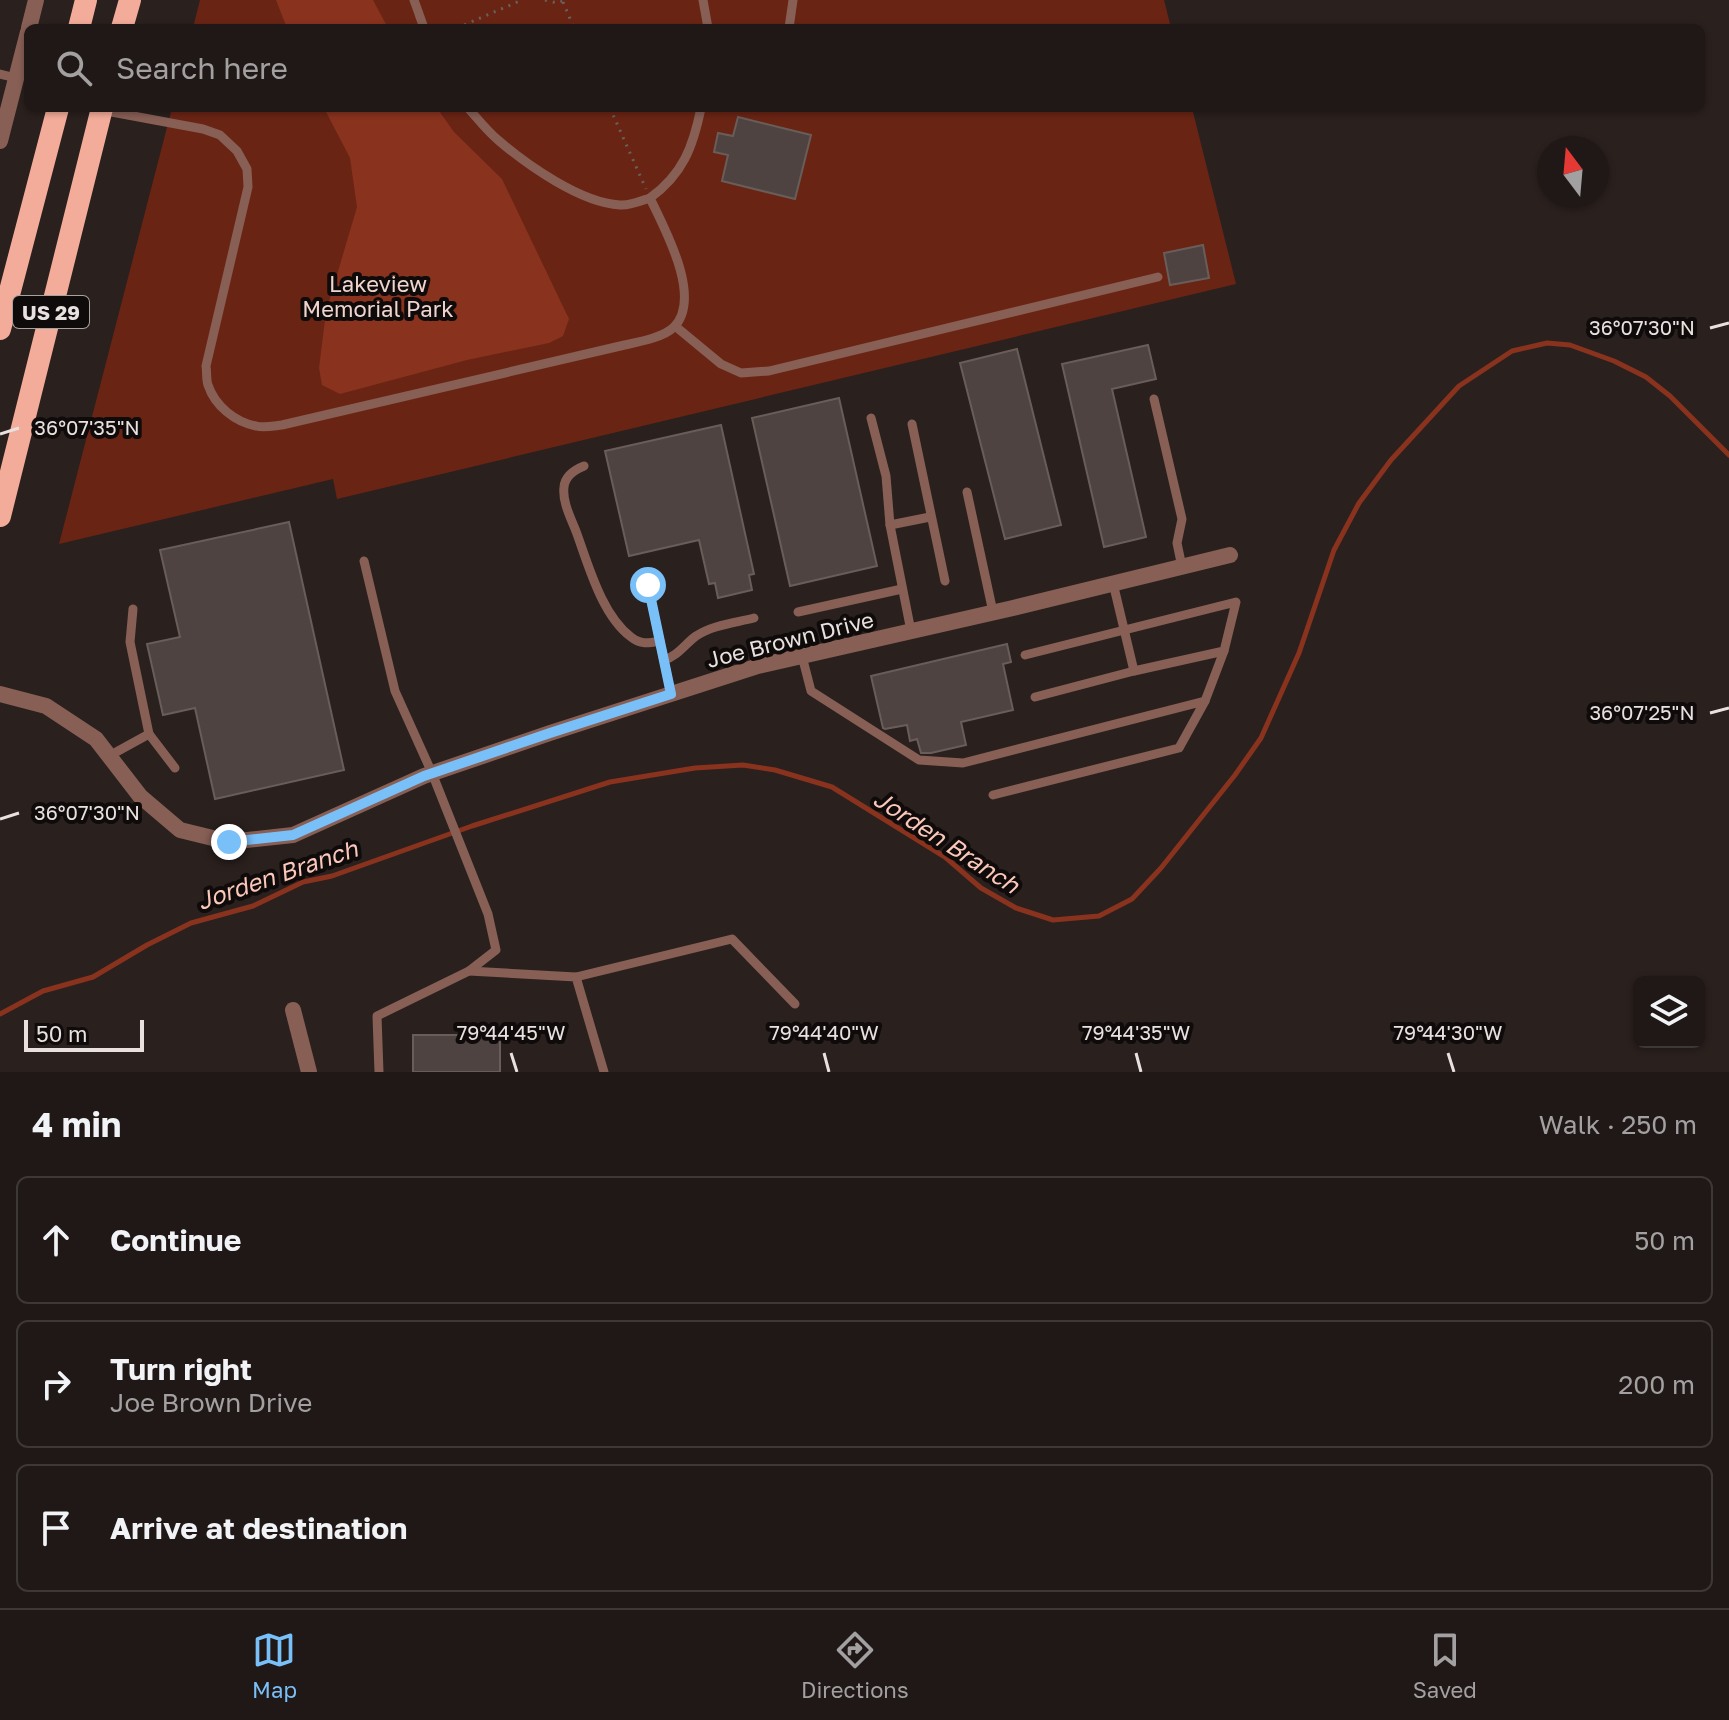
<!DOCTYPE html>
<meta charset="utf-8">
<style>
body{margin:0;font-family:"Golos Text",sans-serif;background:#28211f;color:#f1f3f6}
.controls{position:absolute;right:24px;bottom:24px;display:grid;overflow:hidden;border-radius:12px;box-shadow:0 2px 6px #0004}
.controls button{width:72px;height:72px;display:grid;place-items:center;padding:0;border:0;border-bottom:2px solid #3d3735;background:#201816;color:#f1f3f6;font:40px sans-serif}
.compass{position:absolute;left:1537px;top:136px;width:72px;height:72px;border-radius:50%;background:#201816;box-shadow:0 2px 6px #0004;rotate:344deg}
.scale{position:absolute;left:24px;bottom:20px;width:120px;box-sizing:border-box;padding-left:8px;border:4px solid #e8e1df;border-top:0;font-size:22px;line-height:28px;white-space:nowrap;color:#e8e1df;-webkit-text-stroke:6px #0f0b0a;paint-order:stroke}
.stop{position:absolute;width:24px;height:24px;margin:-18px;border:6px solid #79bff8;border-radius:50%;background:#fff}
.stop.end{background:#79bff8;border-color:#fff;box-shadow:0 2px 8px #0008}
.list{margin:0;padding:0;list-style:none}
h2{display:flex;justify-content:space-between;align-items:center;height:104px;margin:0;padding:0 32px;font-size:34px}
h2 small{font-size:26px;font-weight:400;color:#a2a0a1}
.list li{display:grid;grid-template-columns:52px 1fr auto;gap:24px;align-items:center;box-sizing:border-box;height:128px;margin:0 16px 16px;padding:0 16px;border:2px solid #3d3735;border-radius:12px}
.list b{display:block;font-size:30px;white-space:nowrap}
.list p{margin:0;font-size:26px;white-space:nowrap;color:#a2a0a1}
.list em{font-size:26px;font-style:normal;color:#a2a0a1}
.icon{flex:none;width:44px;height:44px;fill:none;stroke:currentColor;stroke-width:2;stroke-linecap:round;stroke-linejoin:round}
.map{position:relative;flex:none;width:1729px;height:1072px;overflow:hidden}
.search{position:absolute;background:#201816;box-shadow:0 2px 6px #0004;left:24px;right:24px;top:24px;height:88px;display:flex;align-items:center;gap:20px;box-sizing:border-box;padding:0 28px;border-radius:12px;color:#a2a0a1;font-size:30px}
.sheet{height:536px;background:#201816}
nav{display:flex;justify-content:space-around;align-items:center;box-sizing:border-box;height:112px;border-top:2px solid #3d3735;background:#201816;font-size:22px;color:#a2a0a1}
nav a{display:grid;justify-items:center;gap:4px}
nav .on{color:#79bff8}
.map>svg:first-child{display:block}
.green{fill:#6a2414}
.water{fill:#89321e}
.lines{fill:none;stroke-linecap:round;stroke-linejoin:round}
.stream{stroke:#89321e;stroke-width:5}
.building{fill:#4e4340;stroke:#695d5a;stroke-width:2}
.path{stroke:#69605e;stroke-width:3;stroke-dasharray:2 6;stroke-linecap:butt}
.service{stroke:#875f55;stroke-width:9}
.minor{stroke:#875f55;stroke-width:16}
.tertiary{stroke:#875f55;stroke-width:16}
.trunk{stroke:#f4ac9a;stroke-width:22}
.route{stroke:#79bff8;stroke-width:10}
.ticks{fill:none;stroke:#e8e1df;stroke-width:3}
.labels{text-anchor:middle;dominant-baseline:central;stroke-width:8;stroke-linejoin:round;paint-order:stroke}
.shield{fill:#0f0b0a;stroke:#a7a19f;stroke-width:2}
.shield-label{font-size:20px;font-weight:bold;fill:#e8e1df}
.park-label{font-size:22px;fill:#f0d5cf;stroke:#0f0b0a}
.street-label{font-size:22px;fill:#e8e1df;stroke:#0f0b0a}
.water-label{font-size:24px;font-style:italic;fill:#fbc7ba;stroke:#0f0b0a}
.ticks-label{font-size:20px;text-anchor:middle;fill:#e8e1df;stroke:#0f0b0a;stroke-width:8;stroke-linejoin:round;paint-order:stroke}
</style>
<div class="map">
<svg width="1729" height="1072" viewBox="0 0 1729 1072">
<rect width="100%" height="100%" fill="#2a201e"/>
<!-- green -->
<g class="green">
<path d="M200 0H1164L1171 28H193Z"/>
<path d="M172 108H1192L1236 284 337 499 333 479 59 544Z"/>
</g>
<!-- water -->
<g class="water">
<path d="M276 0H373L388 28H287Z"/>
<path d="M324 108H437L454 132 502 179 569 319 563 336 549 343 467 360 340 394 322 385 319 368 326 312 357 207 350 158Z"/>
</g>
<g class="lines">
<!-- stream -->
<path class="stream" d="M0 1014 43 991 93 977 147 945 191 923 253 906 303 882 332 876 472 826 610 782 695 768 743 765 775 770 832 787 945 857 981 888 1016 908 1053 920 1099 916 1132 899 1161 868 1235 775 1261 738 1299 653 1334 550 1359 503 1391 460 1459 386 1512 351 1547 343 1570 345 1614 361 1646 377 1670 396 1729 455"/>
</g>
<!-- building -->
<g class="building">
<path d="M738 117 811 135 795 199 722 181 728 155 714 152 718 133 733 136Z"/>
<path d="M1203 245 1209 278 1170 285 1164 253Z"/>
<path d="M1148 345 1156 379 1112 389 1146 537 1104 547 1062 364Z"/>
<path d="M1017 349 1061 525 1005 539 960 363Z"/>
<path d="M839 398 877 566 790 586 752 418Z"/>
<path d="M721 425 754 574 749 575 752 590 718 598 715 583 709 584 699 540 629 556 605 451Z"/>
<path d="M289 522 344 770 215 799 195 708 163 715 147 644 180 637 160 550Z"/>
<path d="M1007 644 1011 662 1003 664 1013 710 961 722 966 745 931 753H921L917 739 910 741 907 725 885 729 883 728 871 676Z"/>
<rect x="413" y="1035" width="87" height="37"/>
</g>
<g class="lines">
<!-- path -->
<g class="path">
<path d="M545 0 557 3 566 0"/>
<path d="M563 2 574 28"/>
<path d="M457 28 522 0"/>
<path d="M610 108 646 189"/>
</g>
<!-- service -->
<g class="service">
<path d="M414 0 424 28"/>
<path d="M703 0 708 28"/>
<path d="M789 28 793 0"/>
<path d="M0 74 16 78"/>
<path d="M468 108C478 119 487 131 498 140 527 165 581 203 620 205 629 206 641 201 650 198"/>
<path d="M101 110 203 129 220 135 237 151 247 169 248 187 206 366C207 372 206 379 208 385 215 406 235 422 256 426 264 428 273 426 282 425L616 347C632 343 662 339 674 327 703 297 664 228 650 198 683 174 693 147 701 108"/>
<path d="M675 326 721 364 741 373 769 371 1158 277"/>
<path d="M1154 399 1182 519 1177 543 1182 567"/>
<path d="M871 418 886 476 890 525 911 631"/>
<path d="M912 424 945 581"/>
<path d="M584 466C574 470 565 476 564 487 562 503 572 520 577 534 589 567 602 615 631 637 641 645 649 643 660 641"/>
<path d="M967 492 993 612"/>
<path d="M890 525 930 517"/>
<path d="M364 561 395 691 432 773 488 914 496 950 469 971 377 1016 379 1072"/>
<path d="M648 585 671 694"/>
<path d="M798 612 902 589"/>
<path d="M1025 655 1236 602 1224 651 1134 671 1113 583"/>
<path d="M802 656 811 691 919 760 963 763 1205 701 1179 748 993 795"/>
<path d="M664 660C678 656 685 644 696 636 713 625 734 623 754 618"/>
<path d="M1035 697 1134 671"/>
<path d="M1205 701 1224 651"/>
<path d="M149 734 175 768"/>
<path d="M109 756 149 734 130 642 133 609"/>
<path d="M469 971 576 977 604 1072"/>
<path d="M576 977 732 939 795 1004"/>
</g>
<!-- minor -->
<g class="minor">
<path d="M0 694 46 706 96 739 140 796 180 830 229 842 293 835 424 776 550 733 758 666 1013 608 1230 555"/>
<path d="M293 1010 309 1072"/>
</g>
<!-- tertiary -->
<g class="tertiary">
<path d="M29 28 36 0"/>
<path d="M0 141 28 32"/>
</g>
<!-- trunk -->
<g class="trunk">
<path d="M79 28 86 0"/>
<path d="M122 28 130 0"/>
<path d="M0 329 58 108"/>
<path d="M0 516 102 108"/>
</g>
</g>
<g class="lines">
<!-- route -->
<path class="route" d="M229 842 293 835 424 776 550 733 671 694 648 585"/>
</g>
<!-- ticks -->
<path class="ticks" d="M1710 328 1729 323M0 434 19 428M1710 713 1729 708M0 819 19 813M511 1053 517 1072M824 1053 829 1072M1136 1053 1141 1072M1448 1053 1454 1072"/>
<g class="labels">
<!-- shield labels -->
<rect class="shield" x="13" y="296" width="76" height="32" rx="6"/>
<g class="shield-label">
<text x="51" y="312">US 29</text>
</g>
<!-- park labels -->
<g class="park-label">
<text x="378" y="283">Lakeview<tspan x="378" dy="25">Memorial Park</tspan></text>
</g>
<!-- street labels -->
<g class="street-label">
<text transform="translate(790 639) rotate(-14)">Joe Brown Drive</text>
</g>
<!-- water labels -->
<g class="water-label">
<text transform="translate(947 841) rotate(33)">Jorden Branch</text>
<text transform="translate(277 874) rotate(-19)">Jorden Branch</text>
</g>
</g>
<g class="ticks-label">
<text x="1642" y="335">36°07'30"N</text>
<text x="87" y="435">36°07'35"N</text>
<text x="1642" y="720">36°07'25"N</text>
<text x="87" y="820">36°07'30"N</text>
<text x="511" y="1040">79°44'45"W</text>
<text x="824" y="1040">79°44'40"W</text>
<text x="1136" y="1040">79°44'35"W</text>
<text x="1448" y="1040">79°44'30"W</text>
</g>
</svg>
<div class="controls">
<button><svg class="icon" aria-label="layers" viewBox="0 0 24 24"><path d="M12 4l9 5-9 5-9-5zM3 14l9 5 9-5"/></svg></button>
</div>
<svg class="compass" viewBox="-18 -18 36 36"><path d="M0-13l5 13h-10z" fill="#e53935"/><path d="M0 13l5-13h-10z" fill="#a2a0a1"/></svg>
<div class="scale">50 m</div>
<div class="stop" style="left:648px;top:585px"></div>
<div class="stop end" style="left:229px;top:842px"></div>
<div class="search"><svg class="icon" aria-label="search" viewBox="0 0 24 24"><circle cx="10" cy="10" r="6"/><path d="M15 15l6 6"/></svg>Search here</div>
</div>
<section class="sheet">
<h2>4 min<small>Walk · 250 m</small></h2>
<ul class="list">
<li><svg class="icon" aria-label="ahead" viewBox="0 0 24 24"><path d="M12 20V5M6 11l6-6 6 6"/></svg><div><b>Continue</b></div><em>50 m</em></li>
<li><svg class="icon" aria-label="right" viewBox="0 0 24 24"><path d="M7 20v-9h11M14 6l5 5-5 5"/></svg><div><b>Turn right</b><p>Joe Brown Drive</p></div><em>200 m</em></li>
<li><svg class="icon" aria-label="arrive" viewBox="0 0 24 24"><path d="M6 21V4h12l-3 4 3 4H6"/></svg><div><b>Arrive at destination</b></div></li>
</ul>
</section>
<nav>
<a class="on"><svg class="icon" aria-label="map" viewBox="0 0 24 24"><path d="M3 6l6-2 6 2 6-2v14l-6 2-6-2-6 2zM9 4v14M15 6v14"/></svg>Map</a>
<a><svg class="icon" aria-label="directions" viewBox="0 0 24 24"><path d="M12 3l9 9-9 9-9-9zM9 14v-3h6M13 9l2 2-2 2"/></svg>Directions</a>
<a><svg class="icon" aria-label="saved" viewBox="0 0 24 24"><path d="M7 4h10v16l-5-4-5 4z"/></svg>Saved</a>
</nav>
